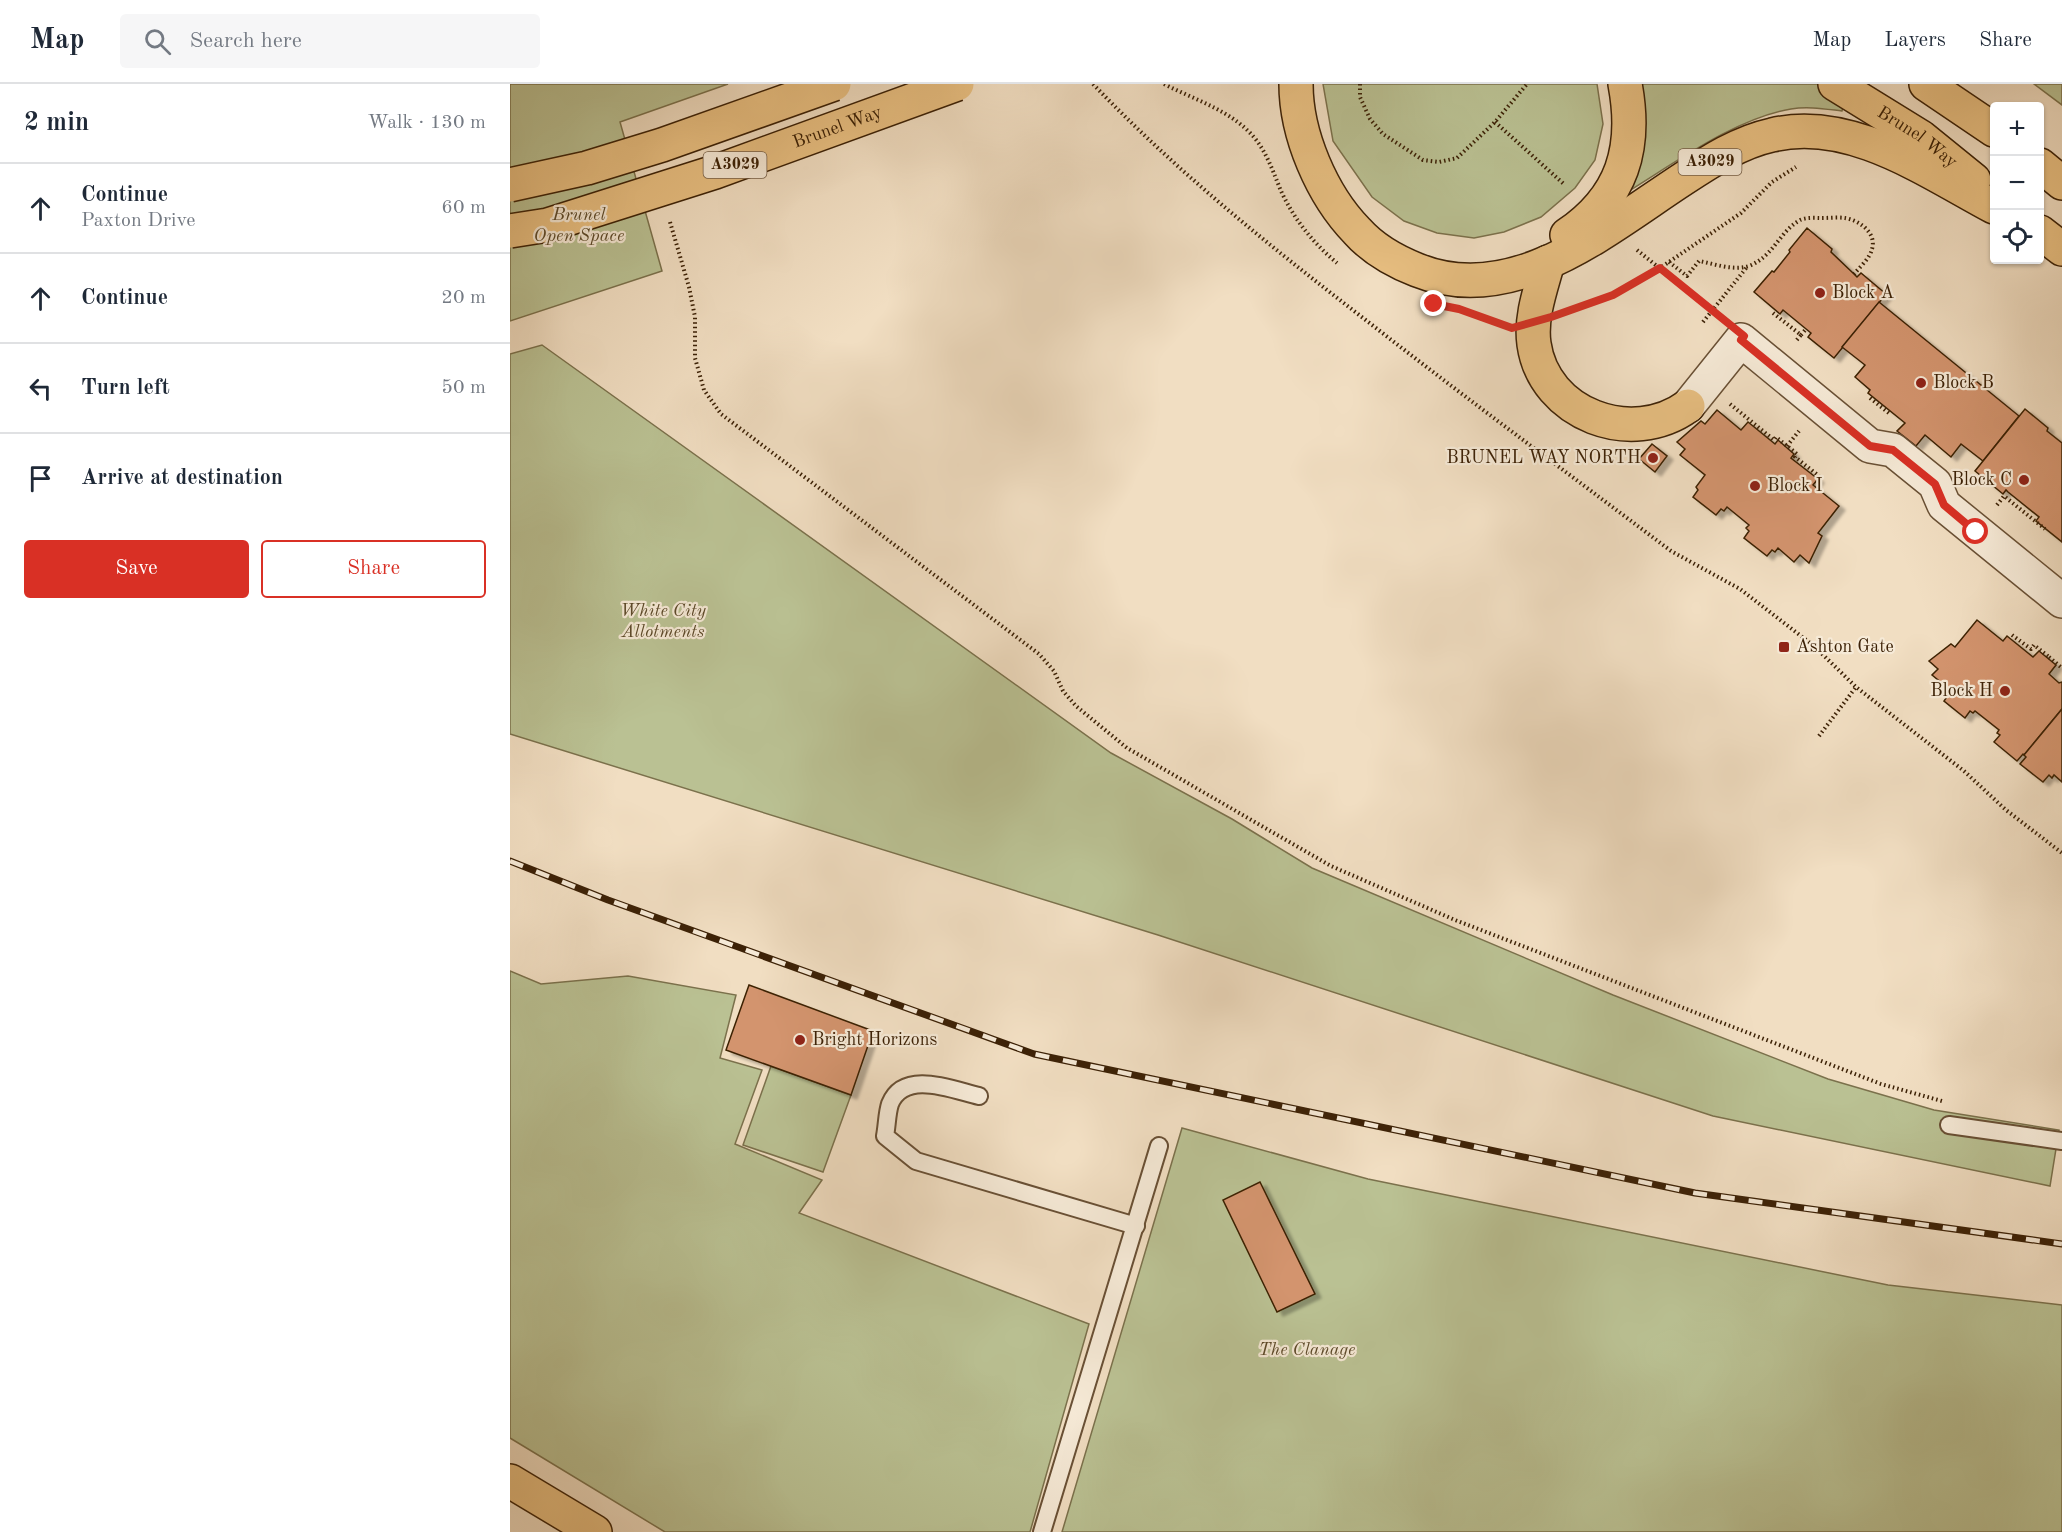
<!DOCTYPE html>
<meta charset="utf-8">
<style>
body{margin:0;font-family:"Old Standard TT",serif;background:#f6f6f7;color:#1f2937}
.controls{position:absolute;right:18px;top:18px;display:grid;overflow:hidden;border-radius:6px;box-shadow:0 2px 4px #0004}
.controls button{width:54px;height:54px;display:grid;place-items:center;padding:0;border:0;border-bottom:2px solid #e0e1e3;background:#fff;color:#1f2937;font:30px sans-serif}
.stop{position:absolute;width:18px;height:18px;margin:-14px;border:4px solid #d93025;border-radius:50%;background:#fff}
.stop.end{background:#d93025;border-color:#fff;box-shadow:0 2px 6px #0008}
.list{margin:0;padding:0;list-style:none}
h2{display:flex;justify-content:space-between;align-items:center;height:78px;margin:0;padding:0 24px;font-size:26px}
h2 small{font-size:20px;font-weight:400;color:#747a83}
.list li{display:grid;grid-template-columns:39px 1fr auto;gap:18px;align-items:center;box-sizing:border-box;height:90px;padding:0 24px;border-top:2px solid #e0e1e3}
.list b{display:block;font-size:22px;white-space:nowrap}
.list p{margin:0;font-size:20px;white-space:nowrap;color:#747a83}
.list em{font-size:20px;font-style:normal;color:#747a83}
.actions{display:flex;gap:12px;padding:18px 24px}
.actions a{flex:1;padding:14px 0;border:2px solid #d93025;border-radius:6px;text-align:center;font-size:21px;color:#d93025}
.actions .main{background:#d93025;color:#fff}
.icon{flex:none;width:33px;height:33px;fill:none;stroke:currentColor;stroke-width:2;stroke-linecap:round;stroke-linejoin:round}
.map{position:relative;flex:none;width:1552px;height:1448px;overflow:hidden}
header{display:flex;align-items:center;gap:36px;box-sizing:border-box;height:84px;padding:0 30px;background:#fff;border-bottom:2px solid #e0e1e3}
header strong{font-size:28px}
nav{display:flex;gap:33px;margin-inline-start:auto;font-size:21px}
.search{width:420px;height:54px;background:#f6f6f7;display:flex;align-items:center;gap:15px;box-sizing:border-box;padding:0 21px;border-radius:6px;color:#747a83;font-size:22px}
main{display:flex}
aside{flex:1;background:#fff}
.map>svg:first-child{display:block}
.green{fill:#bac193;stroke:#7b714c;stroke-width:1.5}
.building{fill:#d3946e;stroke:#3c2106;stroke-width:1.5;filter:url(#shadow)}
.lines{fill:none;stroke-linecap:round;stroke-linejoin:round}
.service-casing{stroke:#695035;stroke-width:20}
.minor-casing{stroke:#695035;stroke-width:36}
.primary-casing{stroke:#3c2106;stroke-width:36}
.trunk-casing{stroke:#3c2106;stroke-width:36}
.path{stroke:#3c2106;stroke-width:4;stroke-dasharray:1.5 3;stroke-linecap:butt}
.service{stroke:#f6ead7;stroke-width:16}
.minor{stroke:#f6ead7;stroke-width:33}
.primary{stroke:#e8bf81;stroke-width:33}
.trunk{stroke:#e8bf81;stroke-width:33}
.rail-casing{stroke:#3c2106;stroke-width:7}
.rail{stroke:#f6ead7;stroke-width:4.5;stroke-dasharray:14;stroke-linecap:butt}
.trunk-bridge-casing{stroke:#3c2106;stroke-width:36;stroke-linecap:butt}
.trunk-bridge{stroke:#e8bf81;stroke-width:33}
.route{stroke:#d93025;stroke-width:8}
.poi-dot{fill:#8f2418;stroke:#f6ead7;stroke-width:2}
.labels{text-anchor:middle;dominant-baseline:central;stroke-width:4.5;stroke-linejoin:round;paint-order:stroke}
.shield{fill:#f6ead7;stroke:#745d45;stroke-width:1.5}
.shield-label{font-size:16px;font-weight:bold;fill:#3c2106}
.street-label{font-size:18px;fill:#3c2106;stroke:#f6ead7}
.park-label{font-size:18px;font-style:italic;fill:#5c4929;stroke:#f6ead7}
.poi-label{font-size:18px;fill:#3c2106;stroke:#f6ead7;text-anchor:start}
</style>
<header>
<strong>Map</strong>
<div class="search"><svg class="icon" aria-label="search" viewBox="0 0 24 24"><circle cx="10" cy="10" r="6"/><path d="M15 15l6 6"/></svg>Search here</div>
<nav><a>Map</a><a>Layers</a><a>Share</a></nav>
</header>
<main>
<aside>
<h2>2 min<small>Walk · 130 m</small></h2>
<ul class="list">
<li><svg class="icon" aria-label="ahead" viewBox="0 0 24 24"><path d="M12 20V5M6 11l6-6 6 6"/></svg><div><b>Continue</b><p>Paxton Drive</p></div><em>60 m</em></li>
<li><svg class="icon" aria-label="ahead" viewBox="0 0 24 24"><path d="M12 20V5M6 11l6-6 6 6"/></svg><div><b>Continue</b></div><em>20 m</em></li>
<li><svg class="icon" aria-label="left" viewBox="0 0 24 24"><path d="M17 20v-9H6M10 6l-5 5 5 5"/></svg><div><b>Turn left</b></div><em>50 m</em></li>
<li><svg class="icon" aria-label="arrive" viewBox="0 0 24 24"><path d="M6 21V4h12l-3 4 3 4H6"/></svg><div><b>Arrive at destination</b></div></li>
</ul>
<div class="actions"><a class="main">Save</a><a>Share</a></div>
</aside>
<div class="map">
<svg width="1552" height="1448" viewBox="0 0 1552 1448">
<defs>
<filter id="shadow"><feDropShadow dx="6" dy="4" stdDeviation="1.5" flood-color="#0004"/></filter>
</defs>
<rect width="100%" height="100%" fill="#f1dec2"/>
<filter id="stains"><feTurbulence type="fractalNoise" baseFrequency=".00333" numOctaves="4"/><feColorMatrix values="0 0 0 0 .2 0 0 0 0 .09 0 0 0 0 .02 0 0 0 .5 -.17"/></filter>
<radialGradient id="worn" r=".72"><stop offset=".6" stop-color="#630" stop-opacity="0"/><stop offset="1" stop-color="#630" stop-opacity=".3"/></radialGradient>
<!-- green -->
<g class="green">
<path d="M0 0H218L110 38 152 187 0 237Z"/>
<path d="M813 0H1087L1093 40 1085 76 1065 104 1031 133 994 148 964 154 927 149 894 137 862 113 823 57Z"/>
<path d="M1130 0H1309L1335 15 1332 27C1315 25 1298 22 1281 25 1225 34 1162 81 1114 110Z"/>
<path d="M1524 0H1552V21Z"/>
<path d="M32 261 601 669 722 735 802 784 1103 911 1318 995 1424 1026 1549 1046 1540 1102 1203 1032 648 851 0 650V270Z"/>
<path d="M0 887 31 900 118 892 226 911 210 974 252 986 225 1060 312 1096 289 1129 579 1240 520 1448H155L0 1354Z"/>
<path d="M261 982 341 1011 313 1088 233 1061Z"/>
<path d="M672 1044 858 1095 1378 1201 1552 1221V1448H552Z"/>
</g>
<!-- building -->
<g class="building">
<path d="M1297 144 1322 165 1321 168 1344 190 1347 193 1351 189 1376 210 1324 274 1298 253 1301 249 1273 226 1270 230 1244 208 1262 187 1264 188 1280 168 1279 166Z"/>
<path d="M1369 218 1509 332 1473 377 1451 360 1441 373 1415 351 1406 362 1387 347 1395 339 1358 309 1360 306 1345 293 1355 281 1332 263Z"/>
<path d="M1515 325 1538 344 1537 347 1552 359V458L1526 437 1529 433 1498 408 1496 406 1493 410 1465 387Z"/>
<path d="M1207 326 1231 346 1238 338 1265 360 1268 356 1284 370 1281 374 1308 395 1303 401 1329 422 1308 449 1312 452 1299 479 1290 471 1284 478 1268 464 1265 468 1262 466 1257 472 1234 454 1239 447 1236 444 1239 441 1217 423 1214 427 1211 425 1206 431 1183 413 1188 406 1186 403 1195 391 1170 371 1175 365 1167 358 1191 337 1195 340Z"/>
<path d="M1142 360 1157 372 1145 388 1129 375Z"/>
<path d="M1467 536 1493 557 1497 552 1523 573 1529 567 1546 581 1539 590 1549 599 1552 598V625L1514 671 1513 670 1507 677 1484 658 1490 651 1487 649 1489 646 1465 627 1463 629 1460 627 1455 634 1434 617 1439 610 1437 608 1439 605 1422 591 1428 585 1419 577 1441 560 1445 563Z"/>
<path d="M1552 625V698L1544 691 1542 694 1539 691 1533 698 1510 680 1516 673 1514 671Z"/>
<path d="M239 901 363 947 341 1011 216 966Z"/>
<path d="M750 1098 805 1210 767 1228 713 1116Z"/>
</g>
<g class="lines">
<!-- service casing -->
<g class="service-casing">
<g id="service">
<path d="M469 1012C443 1006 394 985 380 1020 377 1029 377 1042 375 1052L406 1077 626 1142"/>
<path d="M1439 1041 1552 1057"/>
<path d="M532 1448 649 1062"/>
</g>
</g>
<!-- minor casing -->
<g class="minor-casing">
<path id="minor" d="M1178 322 1231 256 1360 362 1383 366 1425 400 1434 421 1552 517"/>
</g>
<!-- primary casing -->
<g class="primary-casing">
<path id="primary" d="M0 1397 85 1448"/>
</g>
<!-- trunk casing -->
<g class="trunk-casing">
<g id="trunk">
<path d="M786 0C786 51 812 111 847 147 863 165 884 177 907 186 1004 225 1096 145 1173 95 1200 77 1230 58 1262 51 1340 32 1418 88 1484 123"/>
<path id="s1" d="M1325 0 1411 53 1464 96"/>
<path d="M1416 0 1484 46"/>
<path d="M1530 81 1552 99"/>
<path d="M1530 148 1552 165"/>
<path d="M1057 151C1113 113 1127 64 1115 0"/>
<path d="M1038 178C1031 204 1020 233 1024 260 1034 331 1122 363 1178 322"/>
</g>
</g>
<!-- path -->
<g class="path">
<path d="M583 0C667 88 761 163 857 237 957 315 1059 390 1161 467L1230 505 1304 562 1346 603 1454 687 1496 726 1552 769"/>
<path d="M654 0C687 17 724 27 747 57 758 72 764 90 771 107 784 135 803 159 827 179"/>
<path d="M850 0V13L860 35 873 50 913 76 929 78 947 74 985 38 1017 0"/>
<path d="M985 38 1055 101"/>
<path d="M160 138 179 203 185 233V274L194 306 211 330 529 570 544 587 553 607 566 622 617 664 821 782 945 836 1371 1000 1432 1017"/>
<path d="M1127 166 1210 233"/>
<path d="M1159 178 1177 192 1189 177C1205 180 1223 187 1239 182 1264 172 1269 148 1290 136 1297 133 1305 134 1312 134 1320 134 1328 133 1335 134 1349 136 1367 149 1362 165 1360 174 1350 183 1344 190"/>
<path d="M1059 227 1103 211 1150 184 1231 129 1262 98 1286 83"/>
<path d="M1263 229 1291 251 1285 258"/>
<path d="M961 230 991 240"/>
<path d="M1193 238 1237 183"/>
<path d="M1291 251 1296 245"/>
<path d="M1360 314 1380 330"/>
<path d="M1220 320 1264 356 1266 353 1287 370 1285 373 1309 392"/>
<path d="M1277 362 1289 347"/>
<path d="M1487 421 1494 412 1535 445"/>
<path d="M1502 551 1521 565 1524 561 1539 573"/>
<path d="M1539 573 1552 584"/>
<path d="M1309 652 1346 603"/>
</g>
<!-- service -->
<use href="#service" class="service"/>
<!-- minor -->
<use href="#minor" class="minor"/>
<!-- primary -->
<use href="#primary" class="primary"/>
<!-- trunk -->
<use href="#trunk" class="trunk"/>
<!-- rail casing -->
<g class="rail-casing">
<path id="rail" d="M0 777 98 816 524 970 1185 1109 1552 1160"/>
</g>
<!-- rail -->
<use href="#rail" class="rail"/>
<!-- trunk-bridge casing -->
<g class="trunk-bridge-casing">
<g id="trunk-bridge">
<path d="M0 101 77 84 152 61 324 0"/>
<path id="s2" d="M0 147 38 141 205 88 447 0"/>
</g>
</g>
<!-- trunk-bridge -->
<use href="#trunk-bridge" class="trunk-bridge"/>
</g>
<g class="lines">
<!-- route -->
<path class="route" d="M924 220 949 225 1002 244 1041 233 1103 211 1150 184 1234 252 1231 256 1360 362 1383 366 1425 400 1434 421 1466 448"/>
</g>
<!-- markers -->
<g class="poi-dot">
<circle cx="1310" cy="209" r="6"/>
<circle cx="1411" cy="299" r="6"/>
<circle cx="1143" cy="374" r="6"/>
<circle cx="1514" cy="396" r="6"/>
<circle cx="1245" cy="402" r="6"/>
<rect x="1268" y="557" width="12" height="12" rx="3"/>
<circle cx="1495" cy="607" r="6"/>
<circle cx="290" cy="956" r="6"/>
</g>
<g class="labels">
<!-- shield labels -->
<g class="shield">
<rect x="1168.5" y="65" width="63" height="26" rx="4.5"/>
<rect x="193.5" y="68" width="63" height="26" rx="4.5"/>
</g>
<g class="shield-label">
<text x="1200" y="78">A3029</text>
<text x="225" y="81">A3029</text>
</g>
<!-- street labels -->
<g class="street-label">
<text stroke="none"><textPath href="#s2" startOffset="344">Brunel Way</textPath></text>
<text stroke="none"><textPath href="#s1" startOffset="98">Brunel Way</textPath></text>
</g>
<!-- park labels -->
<g class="park-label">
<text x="69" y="131">Brunel<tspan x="69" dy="21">Open Space</tspan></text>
<text x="153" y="527">White City<tspan x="153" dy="21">Allotments</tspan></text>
<text x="797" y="1266">The Clanage</text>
</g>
<!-- poi labels -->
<g class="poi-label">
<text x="1322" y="209">Block A</text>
<text x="1423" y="299">Block B</text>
<text x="1131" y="374" text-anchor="end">BRUNEL WAY NORTH</text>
<text x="1502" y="396" text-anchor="end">Block C</text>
<text x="1257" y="402">Block I</text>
<text x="1286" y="563">Ashton Gate</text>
<text x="1483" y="607" text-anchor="end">Block H</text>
<text x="302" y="956">Bright Horizons</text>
</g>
</g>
<rect width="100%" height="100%" filter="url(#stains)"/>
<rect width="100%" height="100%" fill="url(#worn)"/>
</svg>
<div class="controls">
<button>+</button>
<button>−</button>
<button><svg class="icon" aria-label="locate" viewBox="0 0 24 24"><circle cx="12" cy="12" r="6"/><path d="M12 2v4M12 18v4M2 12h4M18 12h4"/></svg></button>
</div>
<div class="stop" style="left:1466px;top:448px"></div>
<div class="stop end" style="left:924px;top:220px"></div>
</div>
</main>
